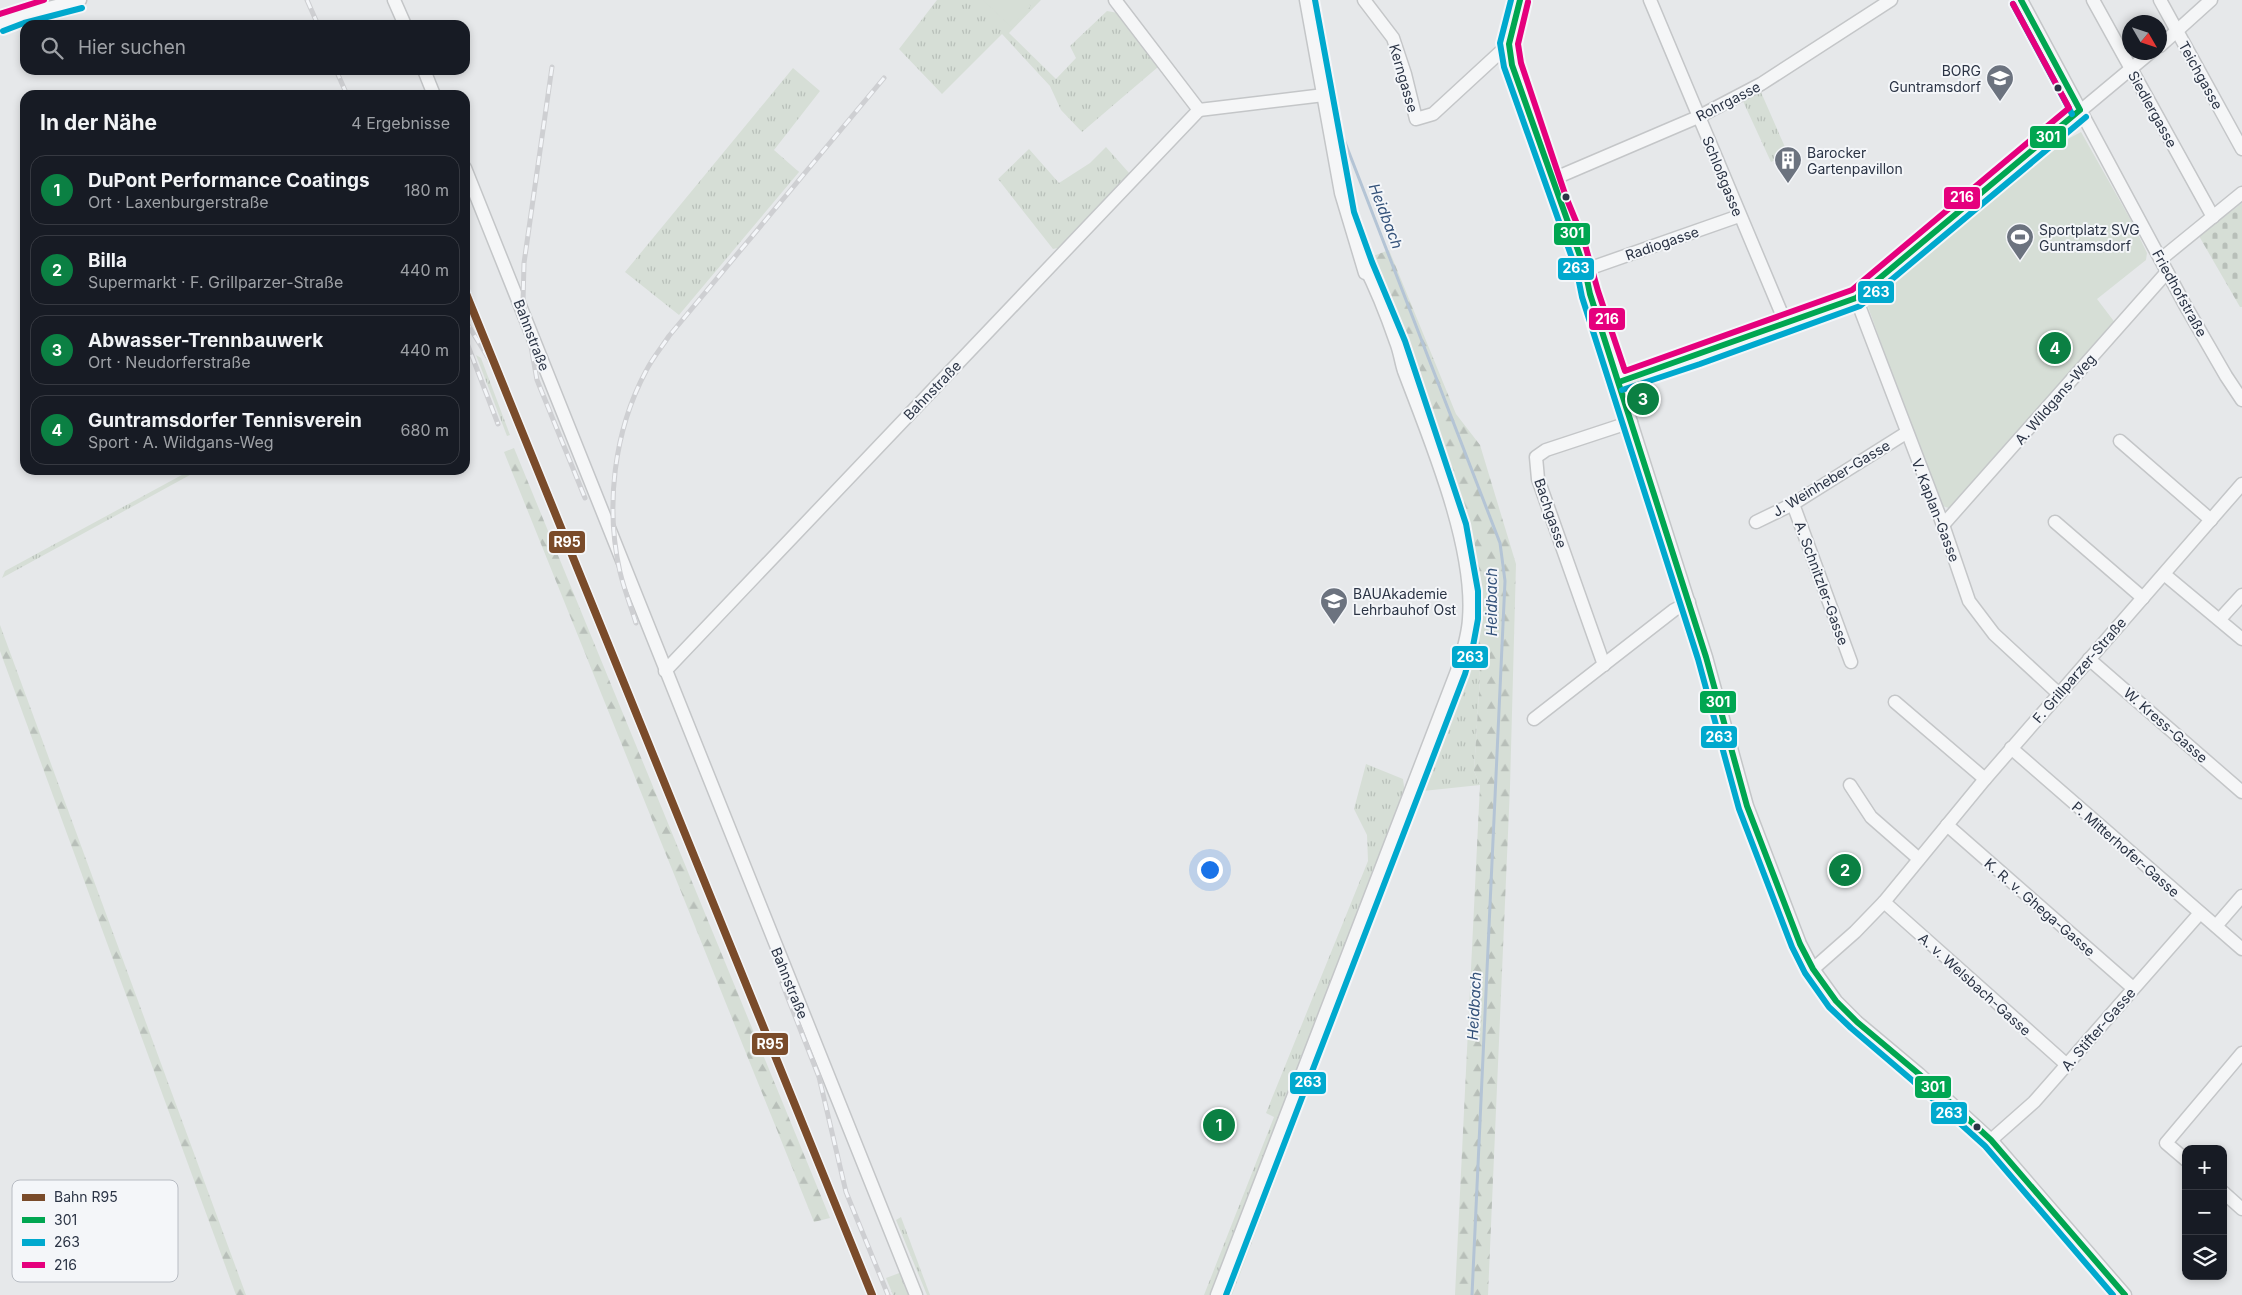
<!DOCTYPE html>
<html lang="de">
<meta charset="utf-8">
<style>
body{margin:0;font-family:Inter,sans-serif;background:#20242c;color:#f1f3f6}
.controls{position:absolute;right:15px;bottom:15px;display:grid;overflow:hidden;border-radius:10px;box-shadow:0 2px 8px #0003}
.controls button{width:45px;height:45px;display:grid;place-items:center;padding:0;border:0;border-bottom:1px solid #363941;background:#171b24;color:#f1f3f6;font:25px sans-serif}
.compass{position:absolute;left:2122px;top:15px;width:45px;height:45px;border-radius:50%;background:#171b24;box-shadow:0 2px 8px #0003;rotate:129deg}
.you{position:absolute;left:1209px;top:869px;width:18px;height:18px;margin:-12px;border:4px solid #fff;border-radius:50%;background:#1a73e8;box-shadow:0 0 0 8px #1a73e833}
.badge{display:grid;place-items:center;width:32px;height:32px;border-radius:50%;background:#0b8043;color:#fff;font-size:16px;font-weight:700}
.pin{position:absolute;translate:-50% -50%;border:2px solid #fff;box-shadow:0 1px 5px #0006}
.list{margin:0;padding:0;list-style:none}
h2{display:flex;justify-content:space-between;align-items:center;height:65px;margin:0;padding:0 20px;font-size:21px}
h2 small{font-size:16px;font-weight:400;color:#9ea1a6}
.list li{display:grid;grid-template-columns:32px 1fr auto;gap:15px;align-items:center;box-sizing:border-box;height:70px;margin:0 10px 10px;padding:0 10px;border:1px solid #363941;border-radius:15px}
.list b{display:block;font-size:19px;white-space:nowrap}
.list p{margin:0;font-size:16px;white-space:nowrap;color:#9ea1a6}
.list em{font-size:16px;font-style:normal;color:#9ea1a6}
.icon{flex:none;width:28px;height:28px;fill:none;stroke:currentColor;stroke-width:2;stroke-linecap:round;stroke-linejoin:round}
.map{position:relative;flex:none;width:2242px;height:1295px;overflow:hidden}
.search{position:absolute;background:#171b24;box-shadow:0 2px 8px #0003;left:20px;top:20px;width:450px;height:55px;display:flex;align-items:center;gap:12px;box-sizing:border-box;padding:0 18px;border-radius:15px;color:#9ea1a6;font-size:19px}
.panel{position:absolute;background:#171b24;box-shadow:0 2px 8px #0003;left:20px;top:90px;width:450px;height:385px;border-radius:15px}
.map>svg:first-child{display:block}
.grass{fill:url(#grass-tufts)}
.forest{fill:url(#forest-firs)}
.cemetery{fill:url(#cemetery-stones)}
.pitch{fill:#d6ded6}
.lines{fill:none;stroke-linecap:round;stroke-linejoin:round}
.stream{stroke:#b4c4d5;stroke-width:3}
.minor-casing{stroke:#c4c6c8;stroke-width:15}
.minor{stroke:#f5f6f7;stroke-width:12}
.rail-casing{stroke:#cecfd2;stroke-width:5}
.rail{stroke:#f4f6f9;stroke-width:3;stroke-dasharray:9;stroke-linecap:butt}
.bus-1-casing{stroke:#f4f6f9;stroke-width:10}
.bus-2-casing{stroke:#f4f6f9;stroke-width:10}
.bus-3-casing{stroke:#f4f6f9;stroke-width:10}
.bus-1{stroke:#00a651;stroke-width:6}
.bus-2{stroke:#00a9ce;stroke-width:6}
.bus-3{stroke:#e5007d;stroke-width:6}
.rail-1-casing{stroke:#f4f6f9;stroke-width:11}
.rail-1{stroke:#7a4b2a;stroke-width:8}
.bus-dot{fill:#2b3445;stroke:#f4f6f9;stroke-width:2}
.labels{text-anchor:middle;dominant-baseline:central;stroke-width:4;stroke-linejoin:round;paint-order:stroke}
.poi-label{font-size:14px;fill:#2b3445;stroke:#f4f6f9;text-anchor:start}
.street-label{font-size:14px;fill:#2b3445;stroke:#f4f6f9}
.water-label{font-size:15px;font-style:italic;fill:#34527a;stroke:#f4f6f9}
.key{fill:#f4f6f9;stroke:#b8bcc3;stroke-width:1}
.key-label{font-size:14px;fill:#2b3445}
.line-badge{stroke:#f4f6f9;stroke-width:2}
.badge-label{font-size:14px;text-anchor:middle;font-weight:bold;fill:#fff}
</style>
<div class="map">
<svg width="2242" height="1295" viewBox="0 0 2242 1295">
<defs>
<pattern id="grass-tufts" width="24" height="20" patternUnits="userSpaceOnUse" patternTransform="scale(1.25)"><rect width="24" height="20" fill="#d6ded6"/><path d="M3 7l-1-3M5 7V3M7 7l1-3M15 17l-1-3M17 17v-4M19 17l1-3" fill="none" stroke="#b8bfb9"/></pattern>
<pattern id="forest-firs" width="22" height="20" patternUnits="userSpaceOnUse" patternTransform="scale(1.25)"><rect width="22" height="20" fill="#d6ded6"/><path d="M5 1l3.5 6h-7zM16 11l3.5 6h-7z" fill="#b8bfb9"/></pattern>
<pattern id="cemetery-stones" width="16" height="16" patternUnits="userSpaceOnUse" patternTransform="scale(1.25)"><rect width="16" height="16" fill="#d6ded6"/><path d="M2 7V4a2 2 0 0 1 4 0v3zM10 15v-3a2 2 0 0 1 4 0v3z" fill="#b8bfb9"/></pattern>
</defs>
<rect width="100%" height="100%" fill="#e6e8ea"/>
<!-- grass -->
<g class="grass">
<path d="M937 0H1041L1009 33 1056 79 1076 58 1070 46 1107 11 1118 13 1158 67 1082 132 1061 110 1050 86 1002 34 942 94 899 49Z"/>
<path d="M793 68 820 91 774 150 799 172 679 315 625 272Z"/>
<path d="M1760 90 1788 154 1771 162 1742 99Z"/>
<path d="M1106 147 1130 174 1062 247 1053 249 998 179 1029 149 1059 183 1090 163Z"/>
<path d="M476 355 481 358 510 435 507 436Z"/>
<path d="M191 470H199L2 578 5 571Z"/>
<path d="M1476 621 1480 677 1474 771 1480 785 1423 791 1232 1295H1223L1468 656Z"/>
<path d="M1366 764 1403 779 1405 794 1213 1295H1204L1274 1117 1266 1113 1368 861 1367 835 1354 809Z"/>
<path d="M901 1217 930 1295H927L896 1220Z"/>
<path d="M902 1272 911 1295H893L886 1278Z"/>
</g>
<!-- forest -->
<g class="forest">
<path d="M1389 250 1456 414 1480 445 1516 564 1510 787 1488 1295H1455L1480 785 1474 771 1480 677 1474 579 1463 524 1438 446 1368 258Z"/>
<path d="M514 448 830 1218 814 1222 504 452Z"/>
<path d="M0 625 246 1295H236L0 651Z"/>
</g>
<!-- cemetery -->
<path class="cemetery" d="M2242 203V307H2240L2199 236Z"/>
<!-- pitch -->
<g class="pitch">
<path d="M983 0H1025L1031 6 1011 27Z"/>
<path d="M2081 132 2133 224 2147 253 2146 260 2097 299 2116 324 1952 509 1939 505 1867 304 2064 141Z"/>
</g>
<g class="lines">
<!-- stream -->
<path class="stream" d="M1317 0 1343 137 1500 543 1505 581 1472 1295"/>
<!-- minor casing -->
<g class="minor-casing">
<g id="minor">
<path d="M394 0 405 25"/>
<path d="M1115 0 1199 110"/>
<path d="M1306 0 1341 193 1365 273"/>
<path d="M1364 0 1393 38 1405 74 1416 119 1433 114 1509 44 1520 0"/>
<path d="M1650 0 1786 324"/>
<path d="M2021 0 2185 305 2226 376 2242 400"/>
<path d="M2093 0 2213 217"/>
<path d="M2160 0 2242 149"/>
<path d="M0 23 21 15 80 0"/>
<path d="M1509 44 1512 65 1558 200 1576 243 1590 294 1706 657 1747 806 1800 944 1813 969 1836 1001 1857 1022 1919 1074 1991 1140 2125 1295"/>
<path d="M2160 46 2211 0"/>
<path d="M424 70 434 95"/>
<path d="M1199 110 1324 95"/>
<path d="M465 168 916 1295"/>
<path d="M1553 179 1698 117 1761 84 1891 0"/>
<path d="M2161 259 2242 193"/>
<path d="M1585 270 1739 216"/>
<path d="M1856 298 1943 525 1969 601 1994 634 2059 694"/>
<path d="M1619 382 1697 356 1856 298 2151 52"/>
<path d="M2120 441 2211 520"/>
<path d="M1793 504 1851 662"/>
<path d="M1756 522 1793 504 1906 433"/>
<path d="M2055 522 2143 598"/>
<path d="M1943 525 2167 272"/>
<path d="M2164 574 2242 639"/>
<path d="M2220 619 2242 595"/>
<path d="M2089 659 2242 792"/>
<path d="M1604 665 1538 479 1536 457 1546 450 1631 422"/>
<path d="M665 671 1199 110"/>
<path d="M1895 702 1985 779"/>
<path d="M1534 719 1674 610 1689 602"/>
<path d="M2011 748 2242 949"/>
<path d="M1850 785 1871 817 1919 859"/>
<path d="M1947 825 2133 988"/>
<path d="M1884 902 2067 1065"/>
<path d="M2216 926 2242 896"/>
<path d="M1813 969 1855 932 1884 902 1985 779 2242 484"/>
<path d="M1991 1140 2034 1102 2200 913"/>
<path d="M2186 1160 2166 1143 2242 1053"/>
<path d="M2223 1192 2242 1209"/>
<path d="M1217 1295 1457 671C1462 654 1468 637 1469 619 1475 546 1430 440 1404 371 1401 362 1400 352 1396 342 1387 316 1377 290 1364 265"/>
</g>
</g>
<!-- minor -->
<use href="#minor" class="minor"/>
<!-- rail casing -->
<g class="rail-casing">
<g id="rail">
<path d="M307 0 318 25"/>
<path d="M552 67 524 263 523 302 537 380 585 498"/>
<path d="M336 70 347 95"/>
<path d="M465 320 500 377"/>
<path d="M465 338 498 424"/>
<path d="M636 623C631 607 624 589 620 572 605 506 614 431 646 371 652 359 661 348 669 336L884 78"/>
<path d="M782 983 819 1077 846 1192 888 1295"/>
</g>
</g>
<!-- rail -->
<use href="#rail" class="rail"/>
<!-- bus-1 casing -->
<g class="bus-1-casing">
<g id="bus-1">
<path d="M1520 0 1509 44 1512 65 1585 270 1590 294 1706 657 1747 806 1800 944 1813 969 1836 1001 1857 1022 1919 1074 1991 1140 2125 1295"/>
<path d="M1619 382 1856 298 2080 110 2021 0"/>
</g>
</g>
<!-- bus-2 casing -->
<g class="bus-2-casing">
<g id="bus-2">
<path d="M1511 0 1500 43 1504 67 1577 272 1582 297 1698 659 1739 809 1792 947 1805 973 1829 1007 1851 1028 1913 1081 1985 1146 2113 1295"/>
<path d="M2013 4 2072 114"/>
<path d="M3 31 24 23 82 8"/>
<path d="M1622 390 1700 364 1860 306 2086 117"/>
<path d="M1226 1295 1465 674 1473 646 1478 619V591L1466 524 1405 341 1372 262 1354 212 1315 0"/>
</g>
</g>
<!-- bus-3 casing -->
<g class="bus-3-casing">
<g id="bus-3">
<path d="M1528 2 1518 44 1521 63 1566 197 1584 241 1598 291 1625 371 1852 290 2069 108 2013 4"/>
<path d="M0 14 44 0"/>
</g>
</g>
<!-- bus-1 -->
<use href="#bus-1" class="bus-1"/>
<!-- bus-2 -->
<use href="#bus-2" class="bus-2"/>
<!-- bus-3 -->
<use href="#bus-3" class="bus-3"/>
<!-- rail-1 casing -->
<g class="rail-1-casing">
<path id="rail-1" d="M465 291 872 1295"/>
</g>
<!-- rail-1 -->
<use href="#rail-1" class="rail-1"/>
</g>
<!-- icons -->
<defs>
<g id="school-pin" transform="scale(1.4375)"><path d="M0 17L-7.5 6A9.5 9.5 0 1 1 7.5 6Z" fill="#6c737f" stroke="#f4f6f9"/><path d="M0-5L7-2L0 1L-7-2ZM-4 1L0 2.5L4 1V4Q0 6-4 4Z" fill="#fff"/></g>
<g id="building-pin" transform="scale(1.4375)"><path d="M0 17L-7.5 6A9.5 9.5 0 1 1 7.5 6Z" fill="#6c737f" stroke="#f4f6f9"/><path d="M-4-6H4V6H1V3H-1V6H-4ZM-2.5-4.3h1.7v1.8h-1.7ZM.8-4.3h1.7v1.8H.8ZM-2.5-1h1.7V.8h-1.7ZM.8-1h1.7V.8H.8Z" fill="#fff"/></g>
<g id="stadium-pin" transform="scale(1.4375)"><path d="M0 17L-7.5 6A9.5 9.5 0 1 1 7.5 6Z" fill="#6c737f" stroke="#f4f6f9"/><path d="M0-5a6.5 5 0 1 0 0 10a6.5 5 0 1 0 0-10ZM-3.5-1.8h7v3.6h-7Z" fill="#fff"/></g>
</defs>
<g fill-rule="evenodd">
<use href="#school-pin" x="2000" y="78"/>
<use href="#building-pin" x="1788" y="160"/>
<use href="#stadium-pin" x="2020" y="237"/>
<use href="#school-pin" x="1334" y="601"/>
</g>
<!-- markers -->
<g class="bus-dot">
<circle cx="2058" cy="88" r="4.5"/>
<circle cx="1566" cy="197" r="4.5"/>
<circle cx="1977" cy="1127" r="4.5"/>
</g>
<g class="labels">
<!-- poi labels -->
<g class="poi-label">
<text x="1981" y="70" text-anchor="end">BORG<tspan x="1981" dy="16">Guntramsdorf</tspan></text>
<text x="1807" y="152">Barocker<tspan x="1807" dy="16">Gartenpavillon</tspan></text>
<text x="2039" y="229">Sportplatz SVG<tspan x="2039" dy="16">Guntramsdorf</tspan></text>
<text x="1353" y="593">BAUAkademie<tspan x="1353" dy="16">Lehrbauhof Ost</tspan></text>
</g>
<!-- street labels -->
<g class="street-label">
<text transform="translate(2201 75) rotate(61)">Teichgasse</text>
<text transform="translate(1404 78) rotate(74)">Kerngasse</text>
<text transform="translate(1728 101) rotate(-27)">Rohrgasse</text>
<text transform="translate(2153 109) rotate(61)">Siedlergasse</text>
<text transform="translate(1723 176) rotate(68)">Schloßgasse</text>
<text transform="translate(1662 243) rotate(-19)">Radiogasse</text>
<text transform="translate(2180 293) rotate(61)">Friedhofstraße</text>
<text transform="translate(532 335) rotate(69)">Bahnstraße</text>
<text transform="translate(932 390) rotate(-46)">Bahnstraße</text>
<text transform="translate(2055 399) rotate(-49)">A. Wildgans-Weg</text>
<text transform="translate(1831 478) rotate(-31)">J. Weinheber-Gasse</text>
<text transform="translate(1936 510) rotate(69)">V. Kaplan-Gasse</text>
<text transform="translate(1551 513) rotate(71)">Bachgasse</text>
<text transform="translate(1822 583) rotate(70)">A. Schnitzler-Gasse</text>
<text transform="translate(2079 670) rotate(-49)">F. Grillparzer-Straße</text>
<text transform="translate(2166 725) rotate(41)">W. Kress-Gasse</text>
<text transform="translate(2126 849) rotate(41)">P. Mitterhofer-Gasse</text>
<text transform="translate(2040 907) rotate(41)">K. R. v. Ghega-Gasse</text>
<text transform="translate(790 983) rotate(68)">Bahnstraße</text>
<text transform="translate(1975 984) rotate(42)">A. v. Welsbach-Gasse</text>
<text transform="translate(2098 1029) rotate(-49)">A. Stifter-Gasse</text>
</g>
<!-- water labels -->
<g class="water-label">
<text transform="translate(1386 216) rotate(69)">Heidbach</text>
<text transform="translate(1491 602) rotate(-90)">Heidbach</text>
<text transform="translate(1474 1006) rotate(-87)">Heidbach</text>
</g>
</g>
<!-- legend -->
<rect x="12" y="1180" width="166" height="102" rx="8" class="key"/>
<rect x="22" y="1194" width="23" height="7" fill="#7a4b2a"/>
<rect x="22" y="1217" width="23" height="6" fill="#00a651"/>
<rect x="22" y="1239" width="23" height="7" fill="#00a9ce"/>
<rect x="22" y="1262" width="23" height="6" fill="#e5007d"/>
<g class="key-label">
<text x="54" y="1202">Bahn R95</text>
<text x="54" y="1225">301</text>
<text x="54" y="1247">263</text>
<text x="54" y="1270">216</text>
</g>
<g class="line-badge">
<rect x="2029" y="125" width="38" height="24" rx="5" fill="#00a651"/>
<rect x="1943" y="186" width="38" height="24" rx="5" fill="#e5007d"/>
<rect x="1553" y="222" width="38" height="24" rx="5" fill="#00a651"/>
<rect x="1557" y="257" width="38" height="24" rx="5" fill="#00a9ce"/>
<rect x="1857" y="280" width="38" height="24" rx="5" fill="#00a9ce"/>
<rect x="1588" y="307" width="38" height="24" rx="5" fill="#e5007d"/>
<rect x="548" y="530" width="38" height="24" rx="5" fill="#7a4b2a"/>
<rect x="1451" y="645" width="38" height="24" rx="5" fill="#00a9ce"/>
<rect x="1699" y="690" width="38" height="24" rx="5" fill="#00a651"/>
<rect x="1700" y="725" width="38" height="24" rx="5" fill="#00a9ce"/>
<rect x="751" y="1032" width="38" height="24" rx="5" fill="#7a4b2a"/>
<rect x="1289" y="1071" width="38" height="24" rx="5" fill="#00a9ce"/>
<rect x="1914" y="1075" width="38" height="24" rx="5" fill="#00a651"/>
<rect x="1930" y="1101" width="38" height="24" rx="5" fill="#00a9ce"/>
</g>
<g class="badge-label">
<text x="2048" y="142">301</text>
<text x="1962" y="202">216</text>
<text x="1572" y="238">301</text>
<text x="1576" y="273">263</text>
<text x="1876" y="297">263</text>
<text x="1607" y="324">216</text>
<text x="567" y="547">R95</text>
<text x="1470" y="662">263</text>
<text x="1718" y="707">301</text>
<text x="1719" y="742">263</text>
<text x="770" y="1049">R95</text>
<text x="1308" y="1087">263</text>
<text x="1933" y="1092">301</text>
<text x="1949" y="1118">263</text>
</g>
</svg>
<div class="controls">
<button>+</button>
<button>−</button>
<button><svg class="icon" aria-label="layers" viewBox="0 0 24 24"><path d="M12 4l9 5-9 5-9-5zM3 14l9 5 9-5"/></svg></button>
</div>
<svg class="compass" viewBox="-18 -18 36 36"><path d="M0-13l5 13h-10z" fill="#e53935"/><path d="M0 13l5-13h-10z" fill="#9ea1a6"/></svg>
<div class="you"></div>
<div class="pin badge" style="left:1219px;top:1125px">1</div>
<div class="pin badge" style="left:1845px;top:870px">2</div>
<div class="pin badge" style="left:1643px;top:399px">3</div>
<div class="pin badge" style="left:2055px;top:348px">4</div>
<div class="search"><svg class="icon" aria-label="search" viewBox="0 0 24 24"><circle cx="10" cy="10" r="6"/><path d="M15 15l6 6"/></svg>Hier suchen</div>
<section class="panel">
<h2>In der Nähe<small>4 Ergebnisse</small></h2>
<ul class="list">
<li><span class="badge">1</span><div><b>DuPont Performance Coatings</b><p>Ort · Laxenburgerstraße</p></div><em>180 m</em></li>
<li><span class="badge">2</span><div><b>Billa</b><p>Supermarkt · F. Grillparzer-Straße</p></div><em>440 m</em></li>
<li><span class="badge">3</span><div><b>Abwasser-Trennbauwerk</b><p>Ort · Neudorferstraße</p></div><em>440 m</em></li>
<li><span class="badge">4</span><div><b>Guntramsdorfer Tennisverein</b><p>Sport · A. Wildgans-Weg</p></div><em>680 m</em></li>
</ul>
</section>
</div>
